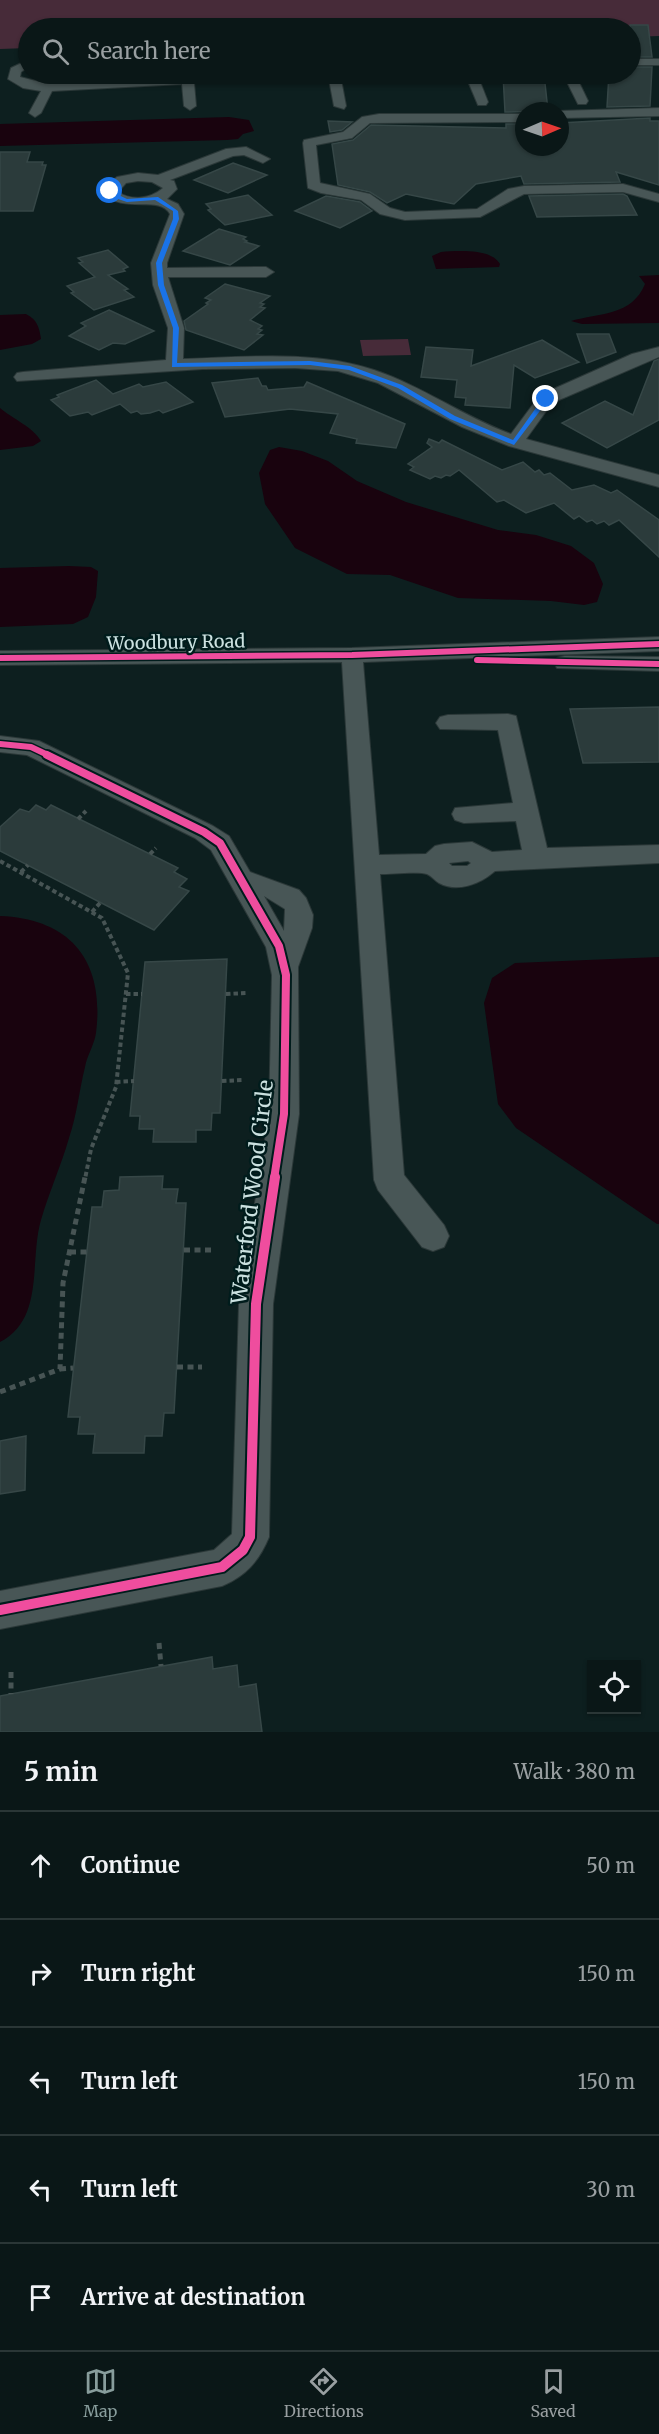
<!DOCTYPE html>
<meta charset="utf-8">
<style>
body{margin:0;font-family:Merriweather,serif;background:#182424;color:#f1f3f6}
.controls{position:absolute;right:18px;bottom:18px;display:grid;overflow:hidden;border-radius:0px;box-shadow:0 2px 4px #0004}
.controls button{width:54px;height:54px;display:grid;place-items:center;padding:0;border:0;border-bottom:2px solid #2a3636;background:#0a1717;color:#f1f3f6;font:30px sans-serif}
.compass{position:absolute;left:515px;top:102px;width:54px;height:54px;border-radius:50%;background:#0a1717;box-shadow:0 2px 4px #0004;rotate:88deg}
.stop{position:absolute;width:18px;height:18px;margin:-14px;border:4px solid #1a73e8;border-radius:50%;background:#fff}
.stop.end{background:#1a73e8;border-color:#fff;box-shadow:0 2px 6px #0008}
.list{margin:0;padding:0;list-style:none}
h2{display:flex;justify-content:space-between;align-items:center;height:78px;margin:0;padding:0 24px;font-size:26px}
h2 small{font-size:20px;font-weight:400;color:#999fa1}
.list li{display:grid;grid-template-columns:39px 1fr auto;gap:18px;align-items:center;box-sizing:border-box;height:108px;padding:0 24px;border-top:2px solid #2a3636}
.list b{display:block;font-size:22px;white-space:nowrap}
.list em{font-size:20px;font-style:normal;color:#999fa1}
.icon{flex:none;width:33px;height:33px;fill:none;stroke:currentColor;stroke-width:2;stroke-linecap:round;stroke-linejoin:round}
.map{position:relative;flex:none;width:659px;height:1732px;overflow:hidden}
.search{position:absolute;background:#0a1717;box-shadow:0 2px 4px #0004;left:18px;right:18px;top:18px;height:66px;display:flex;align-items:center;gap:15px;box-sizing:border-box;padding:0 21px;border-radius:33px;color:#999fa1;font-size:22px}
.sheet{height:618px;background:#0a1717}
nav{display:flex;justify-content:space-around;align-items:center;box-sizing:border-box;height:84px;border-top:2px solid #2a3636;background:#0a1717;font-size:16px;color:#999fa1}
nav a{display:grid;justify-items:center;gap:3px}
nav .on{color:#889d9c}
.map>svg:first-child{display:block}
.green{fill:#472b39}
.water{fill:#19030e}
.building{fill:#2b3b3b;stroke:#364747;stroke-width:1.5}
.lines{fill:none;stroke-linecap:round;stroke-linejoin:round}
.minor-casing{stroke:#2b3838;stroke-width:2}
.path-far1{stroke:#475454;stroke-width:4;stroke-dasharray:4.5 3;stroke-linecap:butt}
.path{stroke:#475454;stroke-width:5;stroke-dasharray:6 4.5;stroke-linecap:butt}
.minor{fill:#485656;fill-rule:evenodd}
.cycleway-far2-casing{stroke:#001c1c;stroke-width:9}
.cycleway-far1-casing{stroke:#001c1c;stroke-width:12}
.cycleway-casing{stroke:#001c1c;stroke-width:14}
.cycleway-far2{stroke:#ef4d9e;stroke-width:6}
.cycleway-far1{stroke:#ef4d9e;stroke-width:8}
.cycleway{stroke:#ef4d9e;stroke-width:10}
.route{fill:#1a73e8}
.labels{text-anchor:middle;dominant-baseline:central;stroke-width:5;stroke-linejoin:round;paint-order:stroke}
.street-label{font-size:18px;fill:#cbe1e0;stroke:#001c1c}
.near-street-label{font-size:21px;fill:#cbe1e0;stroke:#001c1c}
</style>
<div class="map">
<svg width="659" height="1732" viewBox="0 0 659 1732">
<rect width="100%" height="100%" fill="#0d1f1f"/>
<!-- green -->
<g class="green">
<path d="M0 0H659V36L631 37 630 28H28V48L0 49Z"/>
<path d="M408 339 411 355 363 356 360 340Z"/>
</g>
<!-- water -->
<g class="water">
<path d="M229 117 249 120 254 131 243 134 238 139 227 140 0 146V124Z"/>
<path d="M441 252C457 251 491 248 500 264L499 267 436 269 432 256Z"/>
<path d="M659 275V323L582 324 571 321C599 313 632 316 645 284L639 276Z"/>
<path d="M26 314C37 320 39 326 41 339L32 344 0 350V315Z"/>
<path d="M0 408C13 419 33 427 41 441L33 446 0 450Z"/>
<path d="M279 447 302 451 328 461 357 481 406 502 498 530 536 535 571 546 594 563 603 584 597 602 584 605 551 601 458 598 390 575 347 574 295 548 265 504 259 473 270 450Z"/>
<path d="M69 566 91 567 98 571 96 597 88 617 73 624 0 627V568Z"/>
<path d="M0 916C72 919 105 962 96 1033 94 1046 87 1055 85 1067 79 1091 77 1115 69 1138 61 1166 49 1192 41 1220 29 1261 45 1319 0 1342Z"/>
<path d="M659 957V1224H657L516 1128 498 1104 484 1003 492 978 515 963Z"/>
</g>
<!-- building -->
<g class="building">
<path d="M630 25H648L652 57H630Z"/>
<path d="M630 67H652L650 106 607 107 609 74H630Z"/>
<path d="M503 74H544L548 111 505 112Z"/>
<path d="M650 118V121H659V185L616 172 620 182 524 184 521 176 476 184 454 204 406 194 387 203 370 192 338 185 332 144 353 140 371 125 506 128V124H524V147H560V123Z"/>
<path d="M328 121 352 122 342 130 330 132Z"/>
<path d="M0 152H30L27 162H43L42 165H46L33 211H0Z"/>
<path d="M233 163 267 175 228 193 194 180Z"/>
<path d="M623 194 627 196 637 215 537 217 529 196Z"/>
<path d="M248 195 272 215 225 225 208 210 211 209 206 204Z"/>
<path d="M326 196 360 202 372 211 340 228 295 211Z"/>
<path d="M219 229 246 237 243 239 247 241 245 242 259 246 230 265 183 251Z"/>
<path d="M108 250 128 267 123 269 125 271 108 275 128 289 124 290 134 297 94 310 71 293 74 292 67 286 95 277 79 263 83 262 78 258Z"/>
<path d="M225 284 270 296 260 303 264 304 260 307 265 308 250 320 262 326 258 329 262 330 257 334 263 335 244 350 186 330 184 321 208 304 206 303 211 300 205 298Z"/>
<path d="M109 310 154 331 125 344 113 343 99 350 69 336 86 326 81 323Z"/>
<path d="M577 334H609L616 352 587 363Z"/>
<path d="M542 340 579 362 535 378 514 365 510 408 465 405 466 398 455 397 457 380 421 377 426 347 473 350 471 366Z"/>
<path d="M659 359V420L607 448 562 423 605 401 633 415 654 361Z"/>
<path d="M258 378 262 386H266L268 390 304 387 307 382 405 424 396 448 356 443 357 439 330 433 338 414 290 409 225 417 212 383Z"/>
<path d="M96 380 113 394 139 384 143 387 166 382 193 402 163 413 159 410 150 413 141 414 137 411 131 413 120 404 92 415 88 412 70 416 51 400 59 397 57 395Z"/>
<path d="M429 439 439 443 442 440 502 470 523 462 535 472 539 470 544 475 550 473 572 490 594 485 611 493 617 490 659 520V557L619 520 609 525 604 521 597 524 592 520 587 522 579 516 574 519 554 503 526 513 504 500 497 502 459 470 450 476 446 475 441 478 435 476 430 479 410 470 414 467 408 464 432 447 427 443Z"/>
<path d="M659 707V762L583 763 570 709Z"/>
<path d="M36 805 46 810 51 805 178 868 174 872 187 879 179 887 189 891 154 930 0 851V827L20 809 29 812Z"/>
<path d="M227 959 220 1113H212L211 1130H196V1142H153L154 1129H139L140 1116H130L145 962Z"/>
<path d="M163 1176 162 1189H178L176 1203H186L174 1413H164L162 1436H145L144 1453H93L95 1434H78L80 1417H68L92 1207H102L104 1191 119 1190 120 1177Z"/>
<path d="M26 1436 25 1490 0 1494V1441Z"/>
<path d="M212 1657 213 1669 237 1665 239 1687 256 1684 262 1732H0V1696Z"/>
</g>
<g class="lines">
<!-- minor casing -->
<g class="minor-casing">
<g id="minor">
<rect x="630" y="59" width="29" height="6"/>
<path d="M28 60V67L21 72 20 77 48 84 181 77V74H193V76L306 74 300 78 194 83 196 106 190 110 184 106 182 84 52 91 41 113 35 117 29 113 41 91 23 88 8 79 11 68Z"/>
<path d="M328 74H340L346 106 344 109 334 106Z"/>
<path d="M465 74H477L488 102 486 105H478Z"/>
<path d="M563 74H575L588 101 586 104H578Z"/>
<path d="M659 108V116L560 118V111H557Z"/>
<path d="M379 114H524V122L370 123 352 138 316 145 320 183 370 194 390 208 405 212 477 209 508 189 524 186 623 184 659 194V202L623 192 524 194 480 217 405 220 380 214 361 200 321 193 308 188 303 143 304 140 343 132 362 117Z"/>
<path d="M246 147 270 159 263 163 244 155 233 156 170 180 174 181 177 189 167 199 178 204 184 214 167 263V268L266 267 274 272 266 277H168L184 328 183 359C245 357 315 350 374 370 422 386 464 417 511 434L540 395 632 354 659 347V357L552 403 526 439 659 475V487L509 446 462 427 378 383 338 371 295 368 203 369 17 381 14 377 17 373 23 372 166 360 168 328 153 285 151 263 170 214C159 194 123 215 104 193V187L117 177 138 173 158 175 226 149ZM138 181 152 182 163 188C150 199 132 201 118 192L126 183Z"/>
<path d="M659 637V651L363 662 379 855 426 854 435 846 444 844 472 842 492 852 522 850 516 821 464 823 455 820 452 814 455 808 513 803 498 730 440 729 436 723 440 717 448 715 508 714 516 716 547 848 659 845V863L495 871C480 884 458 893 439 883 435 881 432 876 427 874 419 871 391 874 380 874L404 1175 444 1225 449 1236 444 1247 433 1251 422 1247 378 1190 374 1180 342 662 0 665V651L352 648ZM468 861 471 863 467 866H452L449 863Z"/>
<path d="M565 656 659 657V671L557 668 554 663 557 658Z"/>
<path d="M0 736 39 741 213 826 229 836 250 872 299 890 306 898 313 915 312 928 298 967 299 1114 273 1304 269 1537C259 1561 246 1576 222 1586L0 1629V1591L214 1550 232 1534 239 1304 269 1114 272 975 266 947 211 850 195 838 27 755 0 752ZM264 896 285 909 284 931Z"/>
</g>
</g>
<!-- path-far1 -->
<g class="path-far1">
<path d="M78 819 86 811"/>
<path d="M150 854 156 848"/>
<path d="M0 861 102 918 128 973 116 1087 91 1149 85 1179"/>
<path d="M21 872 28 865"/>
<path d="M92 912 100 903"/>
<path d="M126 994H142"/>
<path d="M226 994 246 993"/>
<path d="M222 1081 244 1080"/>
<path d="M116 1082 134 1081"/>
</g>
<!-- path -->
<g class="path">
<path d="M184 1250H215"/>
<path d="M70 1252H87"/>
<path d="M177 1367H202"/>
<path d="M60 1369 73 1368"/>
<path d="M0 1392 60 1369 63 1283 85 1177"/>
<path d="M159 1643 161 1666"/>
<path d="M11 1672V1694"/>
</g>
<!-- minor -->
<use href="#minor" class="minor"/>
<!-- cycleway-far2 casing -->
<g class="cycleway-far2-casing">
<g id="cycleway-far2">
<path d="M0 658 352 655 659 644"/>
<path d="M477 660 659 664"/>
<path d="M0 744 31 747 50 756"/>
</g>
</g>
<!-- cycleway-far1 casing -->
<g class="cycleway-far1-casing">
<path id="cycleway-far1" d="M47 755 204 832 220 843 279 946 286 975 284 1114 274 1179"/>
</g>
<!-- cycleway casing -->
<g class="cycleway-casing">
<path id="cycleway" d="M0 1610 222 1567 243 1550 250 1537 256 1304 275 1177"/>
</g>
<!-- cycleway-far2 -->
<use href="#cycleway-far2" class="cycleway-far2"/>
<!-- cycleway-far1 -->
<use href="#cycleway-far1" class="cycleway-far1"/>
<!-- cycleway -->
<use href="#cycleway" class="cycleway"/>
</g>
<!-- route -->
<path class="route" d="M108 190 127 199 158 197 178 211 179 219 162 263 164 285 179 328 177 363 310 361 350 366 402 385 455 416 513 440 543 398 549 399 514 445 450 419 398 388 349 370 310 365 172 367 173 328 158 285 156 263 173 219V211L155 200 127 202 112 197Z"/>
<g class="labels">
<!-- street labels -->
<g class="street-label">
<text transform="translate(176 642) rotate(-1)">Woodbury Road</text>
</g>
<!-- near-street labels -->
<g class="near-street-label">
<text transform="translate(252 1192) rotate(-83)">Waterford Wood Circle</text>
</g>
</g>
</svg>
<div class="controls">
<button><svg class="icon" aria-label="locate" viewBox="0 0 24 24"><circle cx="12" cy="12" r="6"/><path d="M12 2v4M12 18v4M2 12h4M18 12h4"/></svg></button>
</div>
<svg class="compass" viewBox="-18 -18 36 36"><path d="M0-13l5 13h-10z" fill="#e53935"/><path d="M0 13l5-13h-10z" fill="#999fa1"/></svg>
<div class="stop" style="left:110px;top:191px"></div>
<div class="stop end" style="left:546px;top:399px"></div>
<div class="search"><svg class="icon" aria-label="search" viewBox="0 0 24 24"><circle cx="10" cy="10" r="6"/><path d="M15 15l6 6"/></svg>Search here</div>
</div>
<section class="sheet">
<h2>5 min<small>Walk · 380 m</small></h2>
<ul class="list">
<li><svg class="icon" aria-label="ahead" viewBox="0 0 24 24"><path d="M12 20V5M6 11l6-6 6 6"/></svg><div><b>Continue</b></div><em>50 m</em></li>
<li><svg class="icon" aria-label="right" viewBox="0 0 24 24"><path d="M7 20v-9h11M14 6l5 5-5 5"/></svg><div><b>Turn right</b></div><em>150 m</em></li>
<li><svg class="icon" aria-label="left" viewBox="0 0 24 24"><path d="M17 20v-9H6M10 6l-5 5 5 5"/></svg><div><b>Turn left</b></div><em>150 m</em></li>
<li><svg class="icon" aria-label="left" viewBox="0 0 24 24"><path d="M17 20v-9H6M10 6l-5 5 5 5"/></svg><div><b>Turn left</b></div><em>30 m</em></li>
<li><svg class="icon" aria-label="arrive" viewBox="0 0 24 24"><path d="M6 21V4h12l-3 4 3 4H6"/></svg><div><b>Arrive at destination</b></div></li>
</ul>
</section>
<nav>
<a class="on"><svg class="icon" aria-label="map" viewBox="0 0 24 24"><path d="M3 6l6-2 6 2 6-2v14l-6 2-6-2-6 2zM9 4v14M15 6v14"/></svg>Map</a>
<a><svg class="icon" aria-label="directions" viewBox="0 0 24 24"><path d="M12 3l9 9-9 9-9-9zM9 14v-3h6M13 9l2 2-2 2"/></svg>Directions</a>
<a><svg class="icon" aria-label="saved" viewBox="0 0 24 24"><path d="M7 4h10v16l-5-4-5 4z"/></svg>Saved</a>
</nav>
